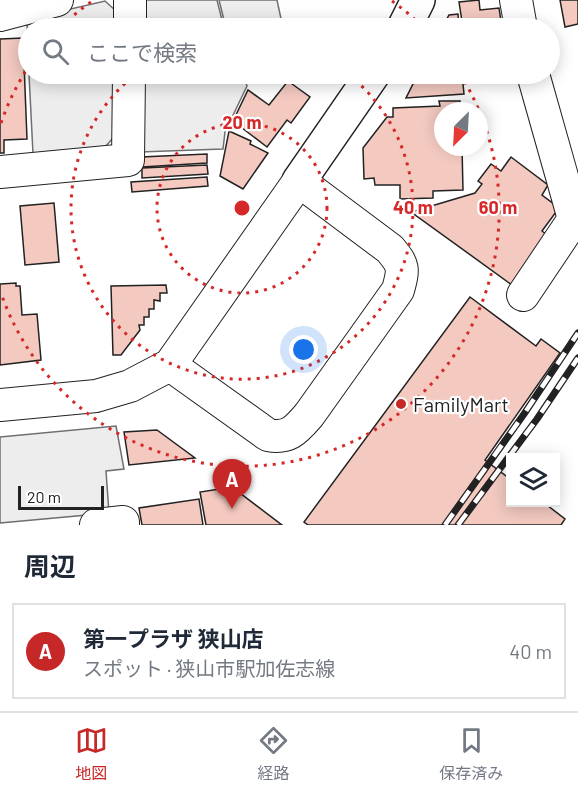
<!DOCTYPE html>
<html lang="ja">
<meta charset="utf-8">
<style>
body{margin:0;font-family:Barlow,"Noto Sans JP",sans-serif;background:#f2f2f3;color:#1f2937}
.controls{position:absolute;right:18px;bottom:18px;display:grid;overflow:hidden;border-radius:0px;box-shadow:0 3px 15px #0003}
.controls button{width:54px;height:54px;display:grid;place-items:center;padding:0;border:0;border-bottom:2px solid #e0e1e3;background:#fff;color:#1f2937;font:30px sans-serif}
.compass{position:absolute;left:434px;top:102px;width:54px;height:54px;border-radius:50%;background:#fff;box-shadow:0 3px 15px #0003;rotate:204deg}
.scale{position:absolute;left:18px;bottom:15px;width:86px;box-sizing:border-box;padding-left:6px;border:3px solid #222;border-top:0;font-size:16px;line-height:21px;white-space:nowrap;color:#222;-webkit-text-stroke:4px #fff;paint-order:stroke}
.you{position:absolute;left:304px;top:350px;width:21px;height:21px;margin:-15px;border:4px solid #fff;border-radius:50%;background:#1a73e8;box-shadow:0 0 0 9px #1a73e833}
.badge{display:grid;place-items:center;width:39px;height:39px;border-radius:50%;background:#c62828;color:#fff;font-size:20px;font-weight:700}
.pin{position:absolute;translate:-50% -50px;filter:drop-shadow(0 2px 3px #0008)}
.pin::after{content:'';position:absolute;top:32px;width:21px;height:18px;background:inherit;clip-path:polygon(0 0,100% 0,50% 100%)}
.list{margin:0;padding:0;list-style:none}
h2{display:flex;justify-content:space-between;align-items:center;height:78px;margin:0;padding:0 24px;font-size:26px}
h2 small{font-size:20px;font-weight:400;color:#747a83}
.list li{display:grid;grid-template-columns:39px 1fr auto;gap:18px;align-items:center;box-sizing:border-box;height:96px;margin:0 12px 12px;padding:0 12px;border:2px solid #e0e1e3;border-radius:0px}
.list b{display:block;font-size:22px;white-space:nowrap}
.list p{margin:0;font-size:20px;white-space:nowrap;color:#747a83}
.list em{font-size:20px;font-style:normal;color:#747a83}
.icon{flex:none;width:33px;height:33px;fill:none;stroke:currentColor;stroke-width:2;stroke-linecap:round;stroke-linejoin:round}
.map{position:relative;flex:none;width:578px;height:525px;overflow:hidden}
.search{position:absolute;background:#fff;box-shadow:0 3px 15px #0003;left:18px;right:18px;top:18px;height:66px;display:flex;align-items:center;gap:15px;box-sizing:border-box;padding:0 21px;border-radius:33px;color:#747a83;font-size:22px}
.sheet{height:186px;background:#fff}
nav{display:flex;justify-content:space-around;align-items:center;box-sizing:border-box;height:84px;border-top:2px solid #e0e1e3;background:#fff;font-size:16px;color:#747a83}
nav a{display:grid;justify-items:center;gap:3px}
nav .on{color:#c62828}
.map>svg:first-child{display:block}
.parking{fill:#ededed;stroke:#6f6f6f;stroke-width:1.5}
.building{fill:#f3c9c0;stroke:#222;stroke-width:1.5}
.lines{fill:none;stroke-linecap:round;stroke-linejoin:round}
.minor-casing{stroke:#222;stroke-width:34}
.major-casing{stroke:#222;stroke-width:36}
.minor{stroke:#fff;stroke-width:32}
.major{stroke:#fff;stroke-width:33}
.rail-casing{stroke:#222;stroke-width:7}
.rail{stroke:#fff;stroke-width:4.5;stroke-dasharray:14;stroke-linecap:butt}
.ring{fill:none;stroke:#d62828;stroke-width:3;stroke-dasharray:3 6}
.poi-dot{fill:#c62828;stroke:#fff;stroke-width:2}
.labels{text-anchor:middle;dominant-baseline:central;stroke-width:4.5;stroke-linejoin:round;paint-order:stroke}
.poi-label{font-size:20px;fill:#222;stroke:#fff;text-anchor:start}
.centre{fill:#d62828;stroke:#fff;stroke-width:3}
.ring-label{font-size:18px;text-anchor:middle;font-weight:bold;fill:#d62828;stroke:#fff;stroke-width:4.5;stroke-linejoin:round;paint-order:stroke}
</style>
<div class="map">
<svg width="578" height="525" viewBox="0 0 578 525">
<rect width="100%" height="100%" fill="#fff"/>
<!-- parking -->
<g class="parking">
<path d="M143 0H217L224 28H143Z"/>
<path d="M219 0H277L283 28H226Z"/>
<path d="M105 1 116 11V28H28V62L27 19Z"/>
<path d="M29 74H115L113 138 105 147 33 154Z"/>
<path d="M142 74H243L247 86 225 132 223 149 140 152Z"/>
<path d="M116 426 124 469 106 471 109 513 0 523V437Z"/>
</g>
<!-- building -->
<g class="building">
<path d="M479 0 480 10 499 8 502 28H463L459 2Z"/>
<path d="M560 0H578V24L565 27Z"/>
<path d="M458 14 459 28H442L449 15Z"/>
<path d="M23 38 27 139 4 140V153H0V39Z"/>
<path d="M418 74H462L464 94 406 98Z"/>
<path d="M288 81 310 97 291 123 287 120 267 147 233 121 248 90 269 105Z"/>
<path d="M439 101H460V111H443V147H462L463 190 433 191V198L400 199V185H375L374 178 364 179 363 148 387 117H393V108L440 106Z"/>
<path d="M229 131 251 141 250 144 268 153 243 189 220 176Z"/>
<path d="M207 154V163L142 167 141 157Z"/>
<path d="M511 157 548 185 542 195 559 208 542 231 548 236 512 285 411 212 475 193 482 184 478 181 491 164 501 171Z"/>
<path d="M207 165 208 174 142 178V168Z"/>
<path d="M207 177 208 186 132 192 131 182Z"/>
<path d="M54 203 59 262 25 265 20 206Z"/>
<path d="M16 283V286H20L22 315 37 314 41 360 0 365V284Z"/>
<path d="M166 285 167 293H160V301L154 300V309H149V317H144V325H139L140 330 121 355H113L111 286Z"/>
<path d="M470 297 536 346 541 339 560 353 485 460 510 479V502H543L565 519 561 525H308L304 522Z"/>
<path d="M157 430 195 458 129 465 124 432Z"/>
<path d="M232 487 282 525H206L200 492Z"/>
<path d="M199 499 203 525H142L139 508Z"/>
</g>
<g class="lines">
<!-- minor casing -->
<g class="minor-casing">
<g id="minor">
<path d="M516 0 521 28"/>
<path d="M0 15 57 0"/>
<path d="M130 28V0"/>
<path d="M0 172 128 160 129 74"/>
<path d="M523 295 574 219 533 74"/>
<path d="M0 405 96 396 130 386 170 365 299 181 390 249C404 266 404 268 398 290L309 415C296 430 289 439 268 435L170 365"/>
<path d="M96 525 123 522V525"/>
</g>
</g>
<!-- major casing -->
<g class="major-casing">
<g id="major">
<path d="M404 28 418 0"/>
<path d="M299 181 373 74"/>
</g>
</g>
<!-- minor -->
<use href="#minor" class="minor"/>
<!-- major -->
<use href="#major" class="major"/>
<!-- rail casing -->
<g class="rail-casing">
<g id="rail">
<path d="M445 525 524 414 578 333"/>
<path d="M458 525 537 419 578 358"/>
</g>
</g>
<!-- rail -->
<use href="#rail" class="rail"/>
</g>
<!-- distance rings -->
<g class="ring">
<circle cx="242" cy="208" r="85"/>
<path d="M348 74A171 171 0 1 1 136 74"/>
<path d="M1 123A256 256 0 0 1 27 69M61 27A256 256 0 0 1 92 1M392 1A256 256 0 0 1 423 27M460 74A256 256 0 1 1 1 293"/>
</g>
<!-- markers -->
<circle class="poi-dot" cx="401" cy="404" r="6"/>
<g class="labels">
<!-- poi labels -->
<g class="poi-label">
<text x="413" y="404">FamilyMart</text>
</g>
</g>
<circle cx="242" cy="208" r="9" class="centre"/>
<g class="ring-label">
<text x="242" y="129">20 m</text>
<text x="413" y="214">40 m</text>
<text x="498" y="214">60 m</text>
</g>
</svg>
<div class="controls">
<button><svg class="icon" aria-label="layers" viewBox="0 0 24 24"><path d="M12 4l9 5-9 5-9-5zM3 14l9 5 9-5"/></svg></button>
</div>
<svg class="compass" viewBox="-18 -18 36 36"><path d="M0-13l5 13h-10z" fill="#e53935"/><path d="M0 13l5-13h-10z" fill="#747a83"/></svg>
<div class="scale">20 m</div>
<div class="you"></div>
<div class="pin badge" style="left:232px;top:509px">A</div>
<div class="search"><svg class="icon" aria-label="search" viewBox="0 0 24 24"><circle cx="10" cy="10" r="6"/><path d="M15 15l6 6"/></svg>ここで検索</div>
</div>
<section class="sheet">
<h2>周辺<small></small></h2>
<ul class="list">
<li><span class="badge">A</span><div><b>第一プラザ 狭山店</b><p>スポット · 狭山市駅加佐志線</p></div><em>40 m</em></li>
</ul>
</section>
<nav>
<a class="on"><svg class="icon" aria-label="map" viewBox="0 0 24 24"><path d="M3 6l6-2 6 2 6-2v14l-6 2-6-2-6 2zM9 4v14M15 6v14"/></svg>地図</a>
<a><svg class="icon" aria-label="directions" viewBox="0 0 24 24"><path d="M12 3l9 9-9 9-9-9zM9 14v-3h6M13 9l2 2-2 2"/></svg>経路</a>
<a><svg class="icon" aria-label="saved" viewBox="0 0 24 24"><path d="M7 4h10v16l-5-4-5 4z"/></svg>保存済み</a>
</nav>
